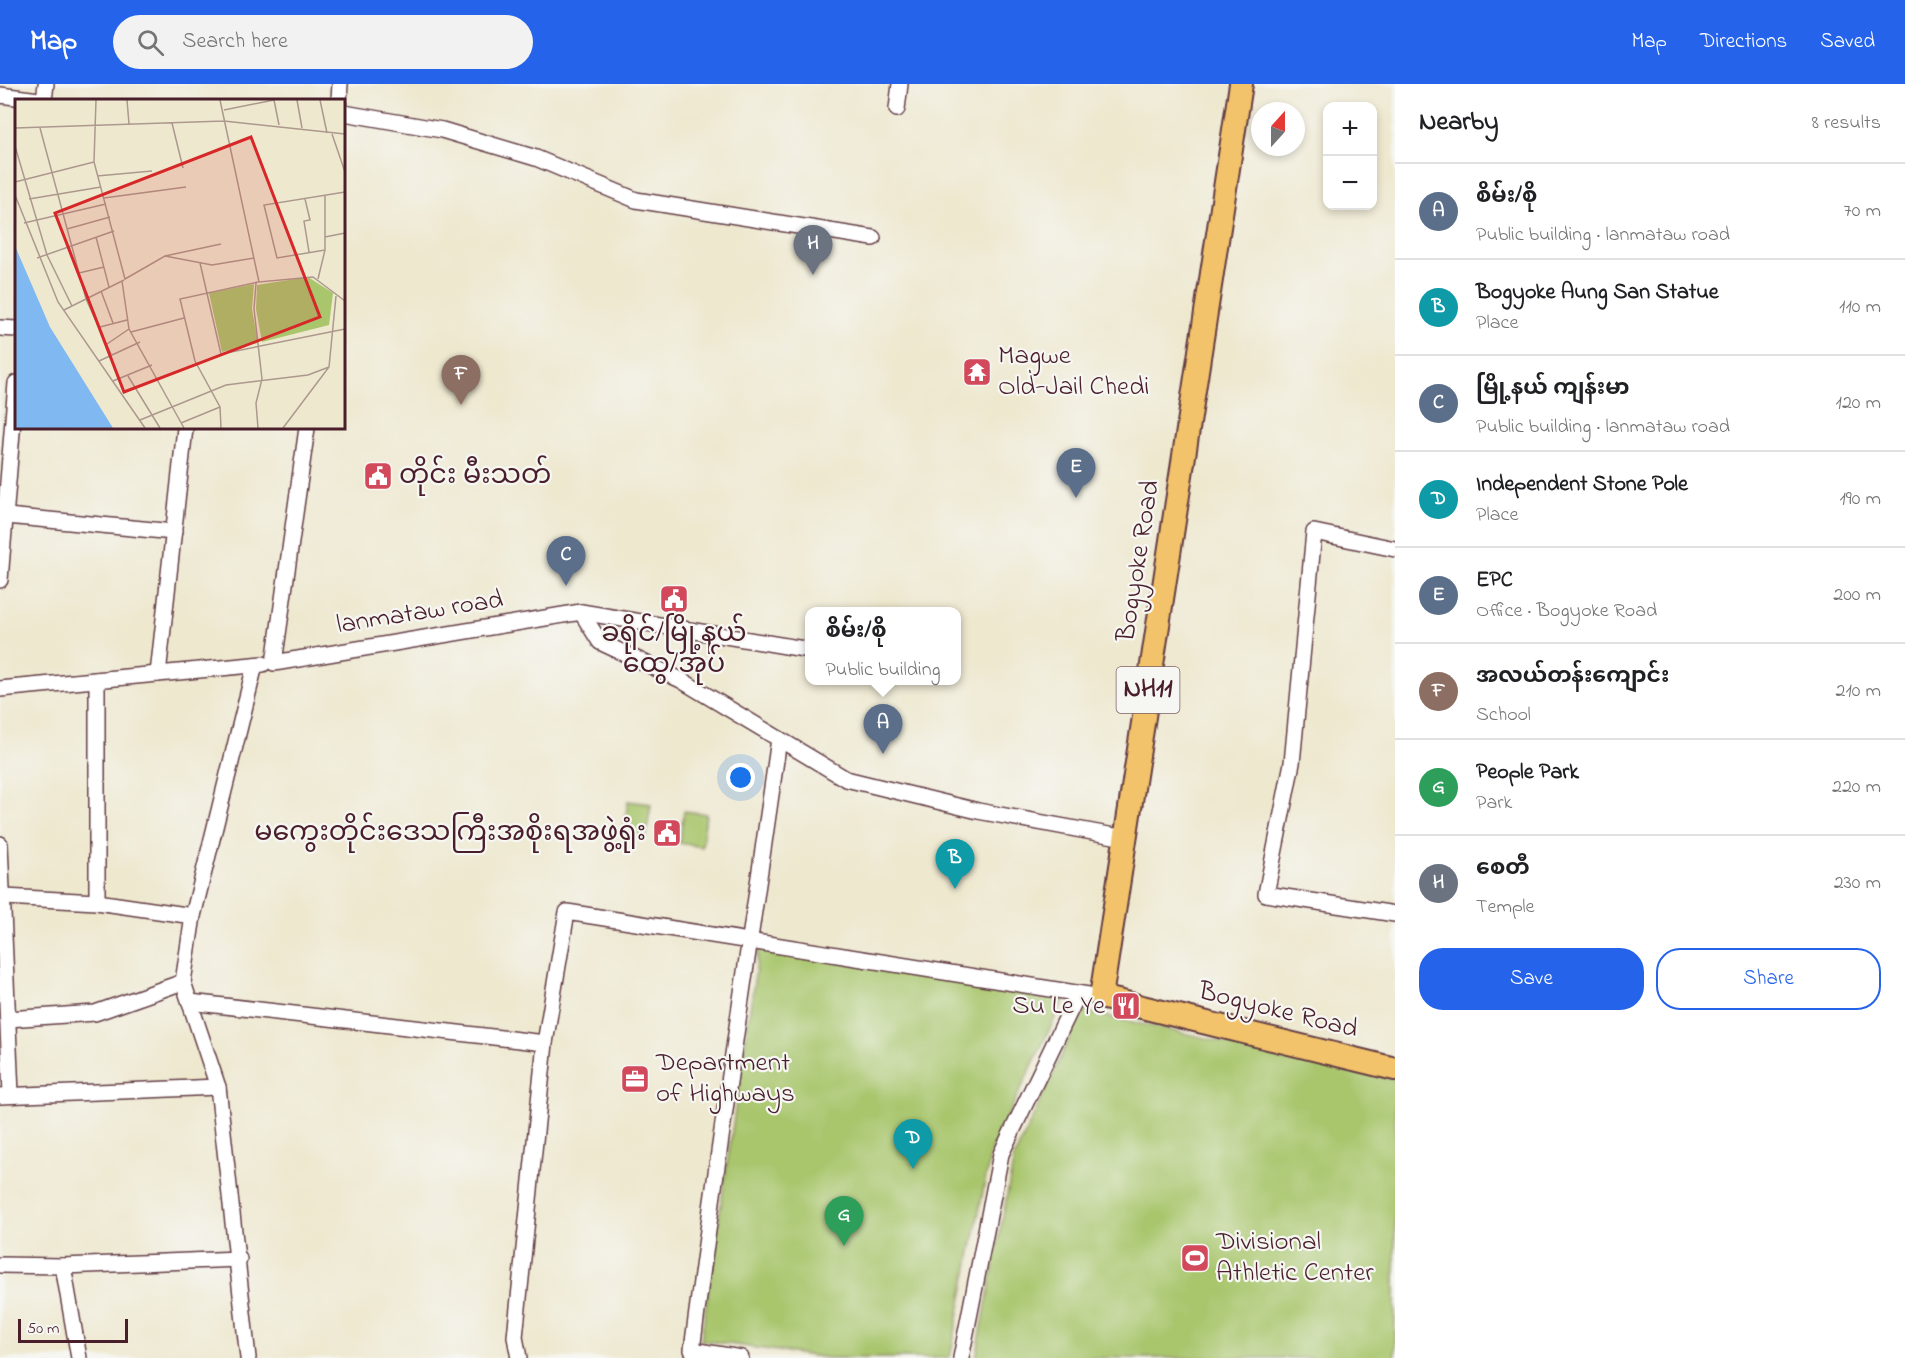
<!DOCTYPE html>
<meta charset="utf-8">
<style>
body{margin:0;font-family:"Indie Flower","Noto Sans Myanmar",sans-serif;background:#f2f2f2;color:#202124}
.controls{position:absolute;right:18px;top:18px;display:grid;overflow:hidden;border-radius:12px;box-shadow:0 3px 9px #0003}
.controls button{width:54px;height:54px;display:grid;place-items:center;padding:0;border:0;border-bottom:2px solid #e0e0e0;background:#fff;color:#202124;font:30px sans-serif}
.compass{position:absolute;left:1251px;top:18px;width:54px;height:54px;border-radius:50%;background:#fff;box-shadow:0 3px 9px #0003;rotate:21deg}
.scale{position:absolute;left:18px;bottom:15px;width:110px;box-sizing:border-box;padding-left:6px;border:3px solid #4a1f2b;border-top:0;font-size:16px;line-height:21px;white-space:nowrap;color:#4a1f2b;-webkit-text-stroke:4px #f6f6f2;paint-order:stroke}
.you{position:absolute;left:741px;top:694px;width:21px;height:21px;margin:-15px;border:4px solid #fff;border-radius:50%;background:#1a73e8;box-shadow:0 0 0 9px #1a73e833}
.badge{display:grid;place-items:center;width:39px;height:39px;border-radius:50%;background:#2563eb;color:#fff;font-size:20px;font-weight:700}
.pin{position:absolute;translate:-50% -50px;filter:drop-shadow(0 2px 3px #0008)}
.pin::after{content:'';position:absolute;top:32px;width:21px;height:18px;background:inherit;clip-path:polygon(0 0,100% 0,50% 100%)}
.popup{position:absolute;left:805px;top:523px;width:156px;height:78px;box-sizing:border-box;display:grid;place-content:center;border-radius:12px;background:#fff;filter:drop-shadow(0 2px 4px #0005);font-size:20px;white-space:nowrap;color:#757577}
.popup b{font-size:22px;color:#202124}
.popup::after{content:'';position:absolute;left:50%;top:100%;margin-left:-12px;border:12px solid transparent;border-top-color:#fff}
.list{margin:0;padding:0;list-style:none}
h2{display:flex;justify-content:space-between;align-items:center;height:78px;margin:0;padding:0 24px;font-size:26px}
h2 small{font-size:20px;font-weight:400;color:#757577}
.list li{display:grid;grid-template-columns:39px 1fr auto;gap:18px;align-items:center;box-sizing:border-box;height:96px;padding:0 24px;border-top:2px solid #e0e0e0}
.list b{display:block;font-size:22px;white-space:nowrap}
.list p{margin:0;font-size:20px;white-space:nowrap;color:#757577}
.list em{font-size:20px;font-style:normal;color:#757577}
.actions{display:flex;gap:12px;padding:18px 24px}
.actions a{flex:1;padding:14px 0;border:2px solid #2563eb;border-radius:24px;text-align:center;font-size:21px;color:#2563eb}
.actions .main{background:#2563eb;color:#fff}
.icon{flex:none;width:33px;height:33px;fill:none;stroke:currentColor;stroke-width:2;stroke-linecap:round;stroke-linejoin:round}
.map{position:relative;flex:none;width:1395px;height:1274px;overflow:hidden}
header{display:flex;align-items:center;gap:36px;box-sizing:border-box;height:84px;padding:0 30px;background:#2563eb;color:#fff}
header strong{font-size:28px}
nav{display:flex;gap:33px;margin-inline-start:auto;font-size:21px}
.search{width:420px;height:54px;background:#f2f2f2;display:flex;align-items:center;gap:15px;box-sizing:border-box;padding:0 21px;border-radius:33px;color:#757577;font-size:22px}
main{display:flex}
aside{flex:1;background:#fff}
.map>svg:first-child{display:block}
.green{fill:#a9c66d;stroke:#7a724c;stroke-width:1.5}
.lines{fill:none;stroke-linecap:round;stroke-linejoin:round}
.minor-casing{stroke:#633d44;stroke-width:18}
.highway-casing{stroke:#633d44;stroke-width:26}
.minor{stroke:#fff;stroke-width:15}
.highway{stroke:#f2c36a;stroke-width:22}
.labels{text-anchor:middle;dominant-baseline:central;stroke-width:4.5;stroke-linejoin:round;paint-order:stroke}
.shield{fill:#f6f6f2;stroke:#7e6067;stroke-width:1.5}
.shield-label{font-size:26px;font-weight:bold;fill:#4a1f2b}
.poi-label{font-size:27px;fill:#4a1f2b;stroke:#f6f6f2;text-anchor:start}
.street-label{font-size:27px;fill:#4a1f2b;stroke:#f6f6f2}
.inset-road{fill:none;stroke:#ac988d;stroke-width:1.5}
.view{fill:#d62828;fill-opacity:0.15;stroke:#d62828;stroke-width:3}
.inset-edge{fill:none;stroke:#4a1f2b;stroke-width:3}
</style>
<header>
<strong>Map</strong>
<div class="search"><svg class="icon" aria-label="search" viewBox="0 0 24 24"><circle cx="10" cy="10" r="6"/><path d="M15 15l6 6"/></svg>Search here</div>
<nav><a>Map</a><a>Directions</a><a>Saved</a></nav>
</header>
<main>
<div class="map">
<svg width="1395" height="1274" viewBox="0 0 1395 1274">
<rect width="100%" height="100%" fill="#f6f6f2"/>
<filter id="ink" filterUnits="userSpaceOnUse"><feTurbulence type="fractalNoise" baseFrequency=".0167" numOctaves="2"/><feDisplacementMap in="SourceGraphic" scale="12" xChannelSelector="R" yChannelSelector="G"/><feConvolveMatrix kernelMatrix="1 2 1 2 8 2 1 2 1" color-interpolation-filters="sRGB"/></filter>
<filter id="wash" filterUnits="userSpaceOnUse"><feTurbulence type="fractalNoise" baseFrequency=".008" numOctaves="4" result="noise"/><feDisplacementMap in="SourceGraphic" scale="24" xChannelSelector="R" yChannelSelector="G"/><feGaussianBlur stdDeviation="1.35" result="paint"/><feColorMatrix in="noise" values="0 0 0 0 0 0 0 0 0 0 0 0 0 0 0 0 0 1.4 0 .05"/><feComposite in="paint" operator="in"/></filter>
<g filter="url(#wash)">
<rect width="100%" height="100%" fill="#eee8cf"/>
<!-- green -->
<g class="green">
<path d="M628 717 651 720 646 753 623 750Z"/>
<path d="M684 727 706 730 702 763 679 759Z"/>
<path d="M759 864 1064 915 991 1067 950 1274H827L701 1256Z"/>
<path d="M1082 927 1395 995V1274H976L1014 1074Z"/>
</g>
</g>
<g filter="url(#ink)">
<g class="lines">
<!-- minor casing -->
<g class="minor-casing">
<g id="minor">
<path d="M0 11 39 16"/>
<path d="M44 16 46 0"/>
<path d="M339 16 340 0"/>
<path d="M897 25 900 0"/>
<path d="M344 29 442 46 536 74 636 116 873 154"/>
<path d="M0 244 16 245"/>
<path d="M307 344 274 579 581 528 810 566"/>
<path d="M7 432 174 448"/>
<path d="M1395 465 1314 448 1292 679 1266 810 1395 830"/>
<path d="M0 496 16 299"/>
<path d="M581 528 600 558 681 596 846 695 978 727 1125 754"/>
<path d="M158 590 185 344"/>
<path d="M97 596V818"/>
<path d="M0 605 263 580"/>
<path d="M0 760 11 1010"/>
<path d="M4 813 97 818 193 832"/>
<path d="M190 918 545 959"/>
<path d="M8 935 95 929 183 898"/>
<path d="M0 1012 218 1003"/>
<path d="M0 1181 63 1182 239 1175"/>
<path d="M63 1182 79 1274"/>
<path d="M248 1274 218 1003 183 898 193 832 255 581"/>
<path d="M519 1274 515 1253 545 959 567 828 1101 913"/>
<path d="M741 1274 692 1266C718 1062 750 859 779 655"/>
<path d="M961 1274 1001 1070 1078 910"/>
</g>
</g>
<!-- highway casing -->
<g class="highway-casing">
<path id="highway" d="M1241 0 1101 913 1395 985"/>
</g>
<!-- minor -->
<use href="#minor" class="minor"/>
<!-- highway -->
<use href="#highway" class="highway"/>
</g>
</g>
<!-- icons -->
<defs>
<g id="temple-square" transform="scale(1.5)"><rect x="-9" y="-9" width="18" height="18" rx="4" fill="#d1495b" stroke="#f6f6f2"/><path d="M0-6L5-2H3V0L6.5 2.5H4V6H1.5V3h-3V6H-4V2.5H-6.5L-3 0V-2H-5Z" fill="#fff"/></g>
<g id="civic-square" transform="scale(1.5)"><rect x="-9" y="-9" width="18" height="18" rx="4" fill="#d1495b" stroke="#f6f6f2"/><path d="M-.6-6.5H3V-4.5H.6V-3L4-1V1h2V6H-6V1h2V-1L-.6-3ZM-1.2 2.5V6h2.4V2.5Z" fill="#fff"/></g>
<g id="restaurant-square" transform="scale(1.5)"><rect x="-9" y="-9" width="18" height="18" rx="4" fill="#d1495b" stroke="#f6f6f2"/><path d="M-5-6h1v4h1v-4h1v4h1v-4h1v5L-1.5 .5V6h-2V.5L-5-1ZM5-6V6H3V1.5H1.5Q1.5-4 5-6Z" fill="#fff"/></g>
<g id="office-square" transform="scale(1.5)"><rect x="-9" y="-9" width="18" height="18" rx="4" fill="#d1495b" stroke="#f6f6f2"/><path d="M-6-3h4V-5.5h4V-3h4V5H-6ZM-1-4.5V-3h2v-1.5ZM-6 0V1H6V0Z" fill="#fff"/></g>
<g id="stadium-square" transform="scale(1.5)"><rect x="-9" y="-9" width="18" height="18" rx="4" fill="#d1495b" stroke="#f6f6f2"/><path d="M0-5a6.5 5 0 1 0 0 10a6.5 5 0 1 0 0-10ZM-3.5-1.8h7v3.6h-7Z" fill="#fff"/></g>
</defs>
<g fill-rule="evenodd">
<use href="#temple-square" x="977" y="288"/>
<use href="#civic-square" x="378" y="392"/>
<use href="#civic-square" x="674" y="515"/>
<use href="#civic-square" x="667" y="749"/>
<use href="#restaurant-square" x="1126" y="922"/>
<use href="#office-square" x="635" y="995"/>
<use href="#stadium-square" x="1195" y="1174"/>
</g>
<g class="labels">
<!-- shield labels -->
<rect class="shield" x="1116.5" y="583" width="63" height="46" rx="4.5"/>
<g class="shield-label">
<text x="1148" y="606">NH11</text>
</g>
<!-- poi labels -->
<g class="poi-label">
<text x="998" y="272">Magwe<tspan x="998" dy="31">Old-Jail Chedi</tspan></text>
<text x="399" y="392">တိုင်း မီးသတ်</text>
<text x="674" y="550" text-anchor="middle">ခရိုင်/မြို့နယ်<tspan x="674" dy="31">ထွေ/အုပ်</tspan></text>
<text x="646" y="749" text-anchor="end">မကွေးတိုင်းဒေသကြီးအစိုးရအဖွဲ့ရုံး</text>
<text x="1105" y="922" text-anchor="end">Su Le Ye</text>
<text x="656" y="979">Department<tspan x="656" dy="31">of Highways</tspan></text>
<text x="1216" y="1158">Divisional<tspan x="1216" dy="31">Athletic Center</tspan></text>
</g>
<!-- street labels -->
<g class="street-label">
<text transform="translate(1139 477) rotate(-81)">Bogyoke Road</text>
<text transform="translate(420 529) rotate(-9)">lanmataw road</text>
<text transform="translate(1278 927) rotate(14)">Bogyoke Road</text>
</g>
</g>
<!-- overview -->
<g transform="translate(15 15)">
<rect width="330" height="330" fill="#eee8cf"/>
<path d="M293 178 318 194 314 226 247 243 241 210 242 186ZM239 185 237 210 243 244 207 253 194 194Z" fill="#a9c66d"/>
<path d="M0 147 35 228 98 329H0Z" fill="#80b9f1"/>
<path class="inset-road" d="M81 1 79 63 110 180 150 157 206 145M112 1 114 25M205 1 244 183 298 178 330 202M259 1 264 26M282 1 287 29M305 1 312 34M209 11 259 1M157 24 168 69M0 29 209 22 330 35M25 29 71 200 96 255M317 35 330 73M0 47 32 156 57 207M82 77 137 72M0 83 79 63M0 96 43 203 130 329M89 99 171 88M14 100 86 88M290 100 295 121 289 122 294 153M9 124 91 105M52 130 95 118M81 138 94 188M310 138 330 134M310 151 262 159 249 106 330 93M150 157 197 166 239 159M22 159 99 132M185 164 206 255 330 230M64 174 89 168M303 180 310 151V96M107 182 114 230 169 329M241 184 239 210 247 280 241 304 243 329M86 192 98 224M49 211 109 181M85 228 112 221M116 233 169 219M92 245 114 230M84 262 125 243M113 277 145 329M98 282 137 266M125 321 211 286 293 276 314 268M166 324 205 308M206 329 205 308 180 262 165 200 243 183M268 329 314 268 321 197"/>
<path class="view" d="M236 38 305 218 109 293 40 114Z"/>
<rect width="330" height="330" class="inset-edge"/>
</g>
</svg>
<div class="controls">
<button>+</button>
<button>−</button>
</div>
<svg class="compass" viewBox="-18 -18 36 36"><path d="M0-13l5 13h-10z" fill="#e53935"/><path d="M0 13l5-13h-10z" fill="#757577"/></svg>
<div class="scale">50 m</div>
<div class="you"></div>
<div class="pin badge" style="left:883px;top:670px;background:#5c6f8a">A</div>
<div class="popup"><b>စိမ်း/စို</b>Public building</div>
<div class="pin badge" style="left:955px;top:805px;background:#0f9aa8">B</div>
<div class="pin badge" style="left:566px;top:502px;background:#5c6f8a">C</div>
<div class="pin badge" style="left:913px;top:1085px;background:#0f9aa8">D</div>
<div class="pin badge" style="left:1076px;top:414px;background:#5c6f8a">E</div>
<div class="pin badge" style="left:461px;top:321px;background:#8d6e63">F</div>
<div class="pin badge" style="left:844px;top:1162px;background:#2e9e5b">G</div>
<div class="pin badge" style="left:813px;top:191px;background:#6b7280">H</div>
</div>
<aside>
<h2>Nearby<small>8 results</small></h2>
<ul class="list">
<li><span class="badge" style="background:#5c6f8a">A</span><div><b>စိမ်း/စို</b><p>Public building · lanmataw road</p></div><em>70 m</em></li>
<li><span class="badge" style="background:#0f9aa8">B</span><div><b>Bogyoke Aung San Statue</b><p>Place</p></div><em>110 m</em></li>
<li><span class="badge" style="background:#5c6f8a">C</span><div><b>မြို့နယ် ကျန်းမာ</b><p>Public building · lanmataw road</p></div><em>120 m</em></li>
<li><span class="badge" style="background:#0f9aa8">D</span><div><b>Independent Stone Pole</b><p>Place</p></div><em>190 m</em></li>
<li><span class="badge" style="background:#5c6f8a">E</span><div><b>EPC</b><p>Office · Bogyoke Road</p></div><em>200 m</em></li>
<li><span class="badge" style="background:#8d6e63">F</span><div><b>အလယ်တန်းကျောင်း</b><p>School</p></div><em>210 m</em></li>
<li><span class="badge" style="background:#2e9e5b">G</span><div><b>People Park</b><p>Park</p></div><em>220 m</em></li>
<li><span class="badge" style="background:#6b7280">H</span><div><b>စေတီ</b><p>Temple</p></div><em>230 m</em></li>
</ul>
<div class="actions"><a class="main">Save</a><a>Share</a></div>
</aside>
</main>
